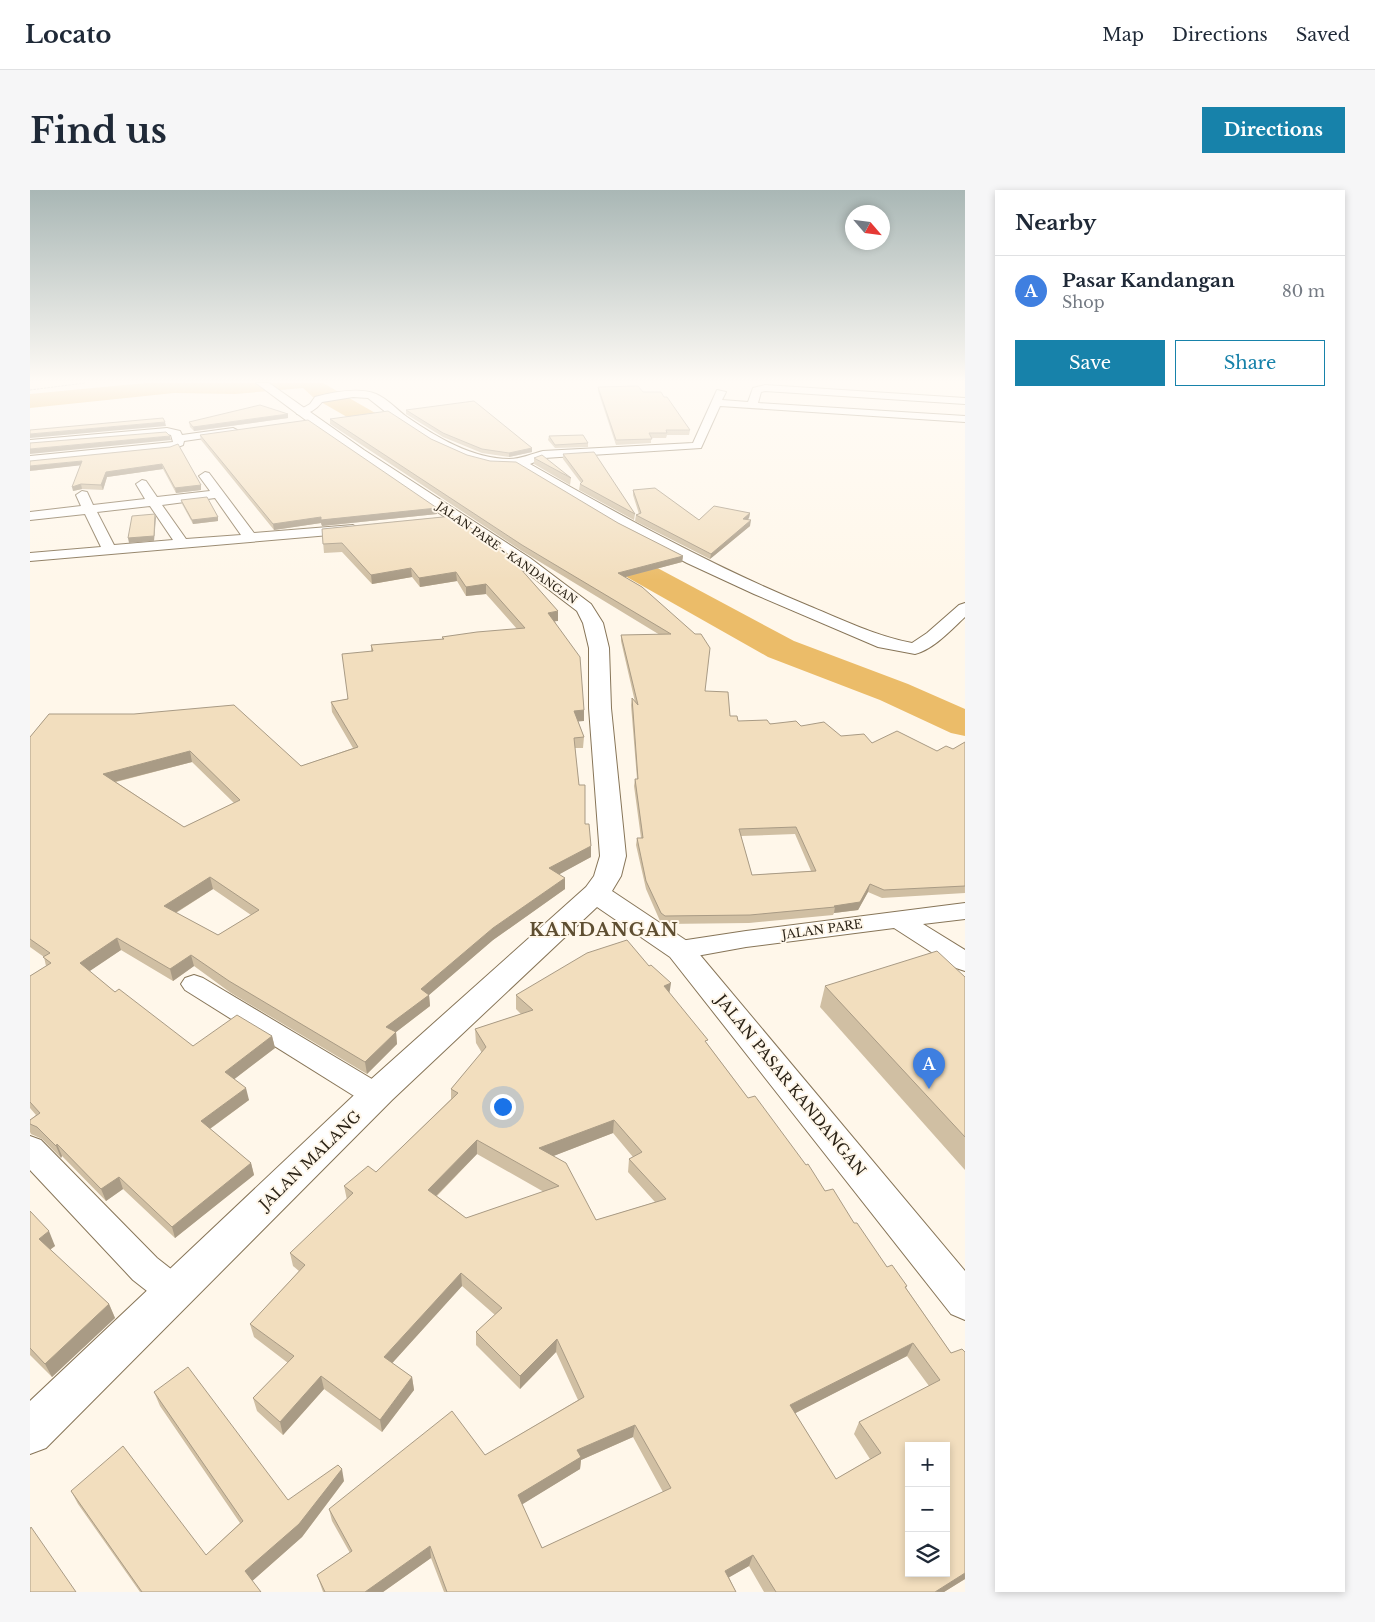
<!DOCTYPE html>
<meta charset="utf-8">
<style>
body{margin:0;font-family:"Libre Baskerville",serif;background:#f6f6f7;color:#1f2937}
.controls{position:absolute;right:15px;bottom:15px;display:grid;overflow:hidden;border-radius:0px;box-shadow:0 2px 8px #0003}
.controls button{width:45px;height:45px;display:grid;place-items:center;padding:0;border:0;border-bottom:1px solid #e0e1e3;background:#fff;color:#1f2937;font:25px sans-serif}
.compass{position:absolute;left:815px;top:15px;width:45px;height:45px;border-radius:50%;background:#fff;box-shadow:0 2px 8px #0003;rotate:118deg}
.you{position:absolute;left:472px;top:916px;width:18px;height:18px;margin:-12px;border:4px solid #fff;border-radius:50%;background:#1a73e8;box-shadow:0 0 0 8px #1a73e833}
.badge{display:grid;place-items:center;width:32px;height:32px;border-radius:50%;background:#1782aa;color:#fff;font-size:16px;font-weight:700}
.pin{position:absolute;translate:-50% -41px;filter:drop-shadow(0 1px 2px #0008)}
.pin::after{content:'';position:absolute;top:26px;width:18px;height:15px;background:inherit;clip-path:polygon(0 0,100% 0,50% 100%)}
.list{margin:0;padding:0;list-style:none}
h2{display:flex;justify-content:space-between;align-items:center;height:65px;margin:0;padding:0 20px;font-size:21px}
h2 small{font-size:16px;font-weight:400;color:#747a83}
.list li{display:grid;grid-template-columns:32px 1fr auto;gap:15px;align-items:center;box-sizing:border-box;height:70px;padding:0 20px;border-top:1px solid #e0e1e3}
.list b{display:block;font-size:19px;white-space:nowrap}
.list p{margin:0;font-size:16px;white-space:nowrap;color:#747a83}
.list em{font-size:16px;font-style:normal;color:#747a83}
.actions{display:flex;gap:10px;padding:15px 20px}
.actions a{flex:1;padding:11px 0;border:1px solid #1782aa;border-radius:0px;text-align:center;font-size:18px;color:#1782aa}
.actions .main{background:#1782aa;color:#fff}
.icon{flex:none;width:28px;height:28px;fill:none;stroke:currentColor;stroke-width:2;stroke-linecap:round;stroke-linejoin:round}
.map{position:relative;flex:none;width:935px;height:1402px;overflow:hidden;border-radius:0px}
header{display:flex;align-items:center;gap:30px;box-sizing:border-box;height:70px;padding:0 25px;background:#fff;border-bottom:1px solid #e0e1e3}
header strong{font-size:24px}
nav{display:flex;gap:28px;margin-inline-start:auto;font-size:18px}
.intro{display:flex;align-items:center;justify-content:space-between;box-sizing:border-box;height:120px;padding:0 30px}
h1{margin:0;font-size:35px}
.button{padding:12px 22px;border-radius:0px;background:#1782aa;color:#fff;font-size:18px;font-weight:700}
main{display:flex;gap:30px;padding:0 30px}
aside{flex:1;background:#fff;border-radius:0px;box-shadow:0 2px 8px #0003}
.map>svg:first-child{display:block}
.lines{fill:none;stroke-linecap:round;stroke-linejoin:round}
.river{fill:#ebbc69;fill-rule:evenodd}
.minor-casing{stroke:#877558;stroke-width:2}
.primary-casing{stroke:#877558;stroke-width:2}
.path{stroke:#8c8478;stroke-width:1;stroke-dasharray:2.5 1;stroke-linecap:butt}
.minor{fill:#fff;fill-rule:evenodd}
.primary{fill:#fff;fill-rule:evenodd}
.wall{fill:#d0bfa3;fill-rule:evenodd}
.shaded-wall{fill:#a99b85}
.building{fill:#f2debe;stroke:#a99b85;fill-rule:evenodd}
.labels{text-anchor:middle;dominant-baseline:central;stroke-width:4;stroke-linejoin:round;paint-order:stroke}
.far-street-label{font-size:11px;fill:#2b2317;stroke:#fff7ea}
.street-label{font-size:12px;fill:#2b2317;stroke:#fff7ea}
.near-street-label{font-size:15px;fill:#2b2317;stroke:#fff7ea}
.district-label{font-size:18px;font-weight:bold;letter-spacing:1px;fill:#5e4e31;stroke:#fff7ea}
</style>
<header>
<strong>Locato</strong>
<nav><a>Map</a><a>Directions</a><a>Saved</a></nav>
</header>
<div class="intro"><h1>Find us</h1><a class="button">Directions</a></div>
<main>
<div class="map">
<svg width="935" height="1402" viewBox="0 0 935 1402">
<rect width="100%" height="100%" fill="#fff7ea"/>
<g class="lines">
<!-- river -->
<g class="river">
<path d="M115 193H293L401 255 404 260 401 265 392 267 383 265 284 208 273 198 205 204 144 203 0 218V204Z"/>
<path d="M553 341 564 344 764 451 878 494 935 519V546L921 543 850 510 738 467 542 356 538 350 542 344Z"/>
</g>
<!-- minor casing -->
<g class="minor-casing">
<g id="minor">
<path d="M735 195 935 208V214L735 201 731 202 728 213 935 226V232L690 216 671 258 514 268 500 274C591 326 682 376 779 416 813 430 846 446 882 453L897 443 929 415 935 413V427C921 440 904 459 885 464L848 457 724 404 657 373 589 337 486 275 460 274 438 268 402 252 367 231 338 208 323 207 292 212C287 219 277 226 267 224L266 222 280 214 285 207C304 202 328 197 346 204 358 209 367 220 377 227 406 247 443 269 479 269 491 269 501 264 513 261L663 253 687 200 696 202 692 210 718 212 723 198Z"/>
<path d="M137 238 150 241 152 245 203 238 209 241 203 244 154 251 153 255 141 260 0 274V266L143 252 141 245 137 244 0 256V250Z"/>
<path d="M175 282 179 283 224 343 323 335 330 339 323 343 0 371V363L71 357 55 324 0 330V322L51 316 46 305 52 301 57 302 63 315 115 309 106 294 112 290 116 291 127 307 180 301 169 286ZM185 308 211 345 156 349 132 315ZM120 316 143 350 84 355 67 322Z"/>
<path d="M935 713V729L893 734 935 760V781L926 778 864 738 716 757 650 769 641 766 637 760 641 754 650 751 716 741Z"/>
<path d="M164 785 173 788 357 898 362 906 357 914 347 917 337 914 155 800 151 794 155 788Z"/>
<path d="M0 946 11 950 127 1068 155 1090 160 1101 155 1112 143 1117 131 1112 103 1090 0 980Z"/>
</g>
</g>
<!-- primary casing -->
<g class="primary-casing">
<path id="primary" d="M226 193H239L334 260 500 368 561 414 573 433 579 458 581 518 596 666 591 686 582 701 660 753 935 1081V1130L921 1124 640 767 567 717 362 910 16 1258 0 1264V1211L338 892 556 697 564 686 570 666 559 518V458L553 433 547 421 488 376 324 266Z"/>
</g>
<!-- path -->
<path class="path" d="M0 200 55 193"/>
<!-- minor -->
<use href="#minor" class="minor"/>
<!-- primary -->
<use href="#primary" class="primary"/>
</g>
<!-- wall -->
<g class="wall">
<path d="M568 197 613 202 634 207 660 240 659 245H637L636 248H621V253L586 255 568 201Z"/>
<path d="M376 220 502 258V262L479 267 452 263 413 247 376 224Z"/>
<path d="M258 224V228L164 241 160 237 159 232Z"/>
<path d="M300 229 401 249 588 333 653 366 652 372 595 387 612 397 675 501 700 526 708 531 771 536 811 546 842 553 907 561 923 559 935 552V703L852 708 838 702 828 720 804 723 803 725 719 733 634 734 630 731 616 699 606 655 607 648H611L604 596 605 589H607L601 515 602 508 605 512 591 451V445H630L492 361 300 234ZM765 644 781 681 722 685 711 646Z"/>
<path d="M170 245 407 324 292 336 291 333 244 340 171 250Z"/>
<path d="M519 246 558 253V257L525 258 518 250Z"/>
<path d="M140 257 171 295V300L146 303 133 279 77 287 73 300 52 299 43 301 50 275 0 281Z"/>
<path d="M533 264 605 324 604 330 549 300 550 294 551 293 533 269Z"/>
<path d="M504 268 541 288 540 295 504 274Z"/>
<path d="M603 300 669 330 720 323 719 328 717 330 720 336 680 369 605 331 606 325 609 324 603 305Z"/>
<path d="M151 310 188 327V331L163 334 152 314Z"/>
<path d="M423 326 528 431H525L554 520V531H548L554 547 553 558H545L549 595 555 634 561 656V667L529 684 535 699 463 750 399 805 400 816 366 842 367 854 337 884 201 803 164 776 143 791 91 760 59 781 85 802 163 856 242 846 245 858 204 889 219 910 180 939 221 973 224 985 145 1048 93 999 76 1011 32 966 31 968 12 949 1 944 0 942V930L6 925 0 918V786L16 776 14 767 0 757V547L19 524 271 576 323 558 302 522 301 512 317 509 341 462V455L412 449V447L487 439 456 404 436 406 427 391 390 397 382 387 342 394 312 362 294 363 292 339ZM162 572 204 613 154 637 86 592ZM183 699 221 725 188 745 146 723Z"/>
<path d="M935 787V980L790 817 795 796Z"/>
<path d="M639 803 718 908 776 975 795 1001 824 1033 857 1077 877 1096 876 1098 921 1163 935 1162V1389L914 1402H734L719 1376 699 1387 706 1402H414L401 1368 353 1402H293L287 1385 320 1363 302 1331 299 1319 455 1265 548 1210 526 1162 490 1199 446 1155V1142L465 1125 432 1096 362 1173 382 1187 384 1200 352 1242 294 1199 253 1245 227 1221 223 1208 258 1173 224 1147 220 1134 269 1081 263 1076 260 1063 317 1010 314 996 346 982 421 909V899L452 863 446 853 445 839 491 824 486 819V805ZM583 943 603 967 599 969 598 982 625 1012 566 1030 523 966ZM447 964 514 1002 436 1028 407 1006ZM877 1166 899 1196 829 1232 824 1244 840 1269 806 1289 765 1223ZM603 1247 633 1302 512 1358 492 1314 550 1279 551 1270Z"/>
<path d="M0 1021 25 1056 20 1060 79 1114 85 1128 22 1187 0 1165Z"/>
<path d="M124 1202 258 1310 314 1291 272 1347 222 1391 231 1402H110L48 1314 41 1301 176 1365 210 1333 130 1216Z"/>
</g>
<!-- shaded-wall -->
<g class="shaded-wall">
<path d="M258 224V228L164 241 163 237Z"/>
<path d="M135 232 136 236 0 248V244Z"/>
<path d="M140 246 141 250 0 264V259Z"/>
<path d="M502 258V262L479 267V263Z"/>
<path d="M52 271 53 275 0 281V276Z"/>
<path d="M132 274 133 279 77 287 73 300 71 295 76 282Z"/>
<path d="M51 294 52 299 43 301 42 297Z"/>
<path d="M171 295V300L146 303 145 298Z"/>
<path d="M407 318V324L292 336 291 333 244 340 243 334 291 327Z"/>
<path d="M720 323 719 328 712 334 713 329Z"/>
<path d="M125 324 126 328 124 351 99 353 98 348Z"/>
<path d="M188 327V331L163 334 162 330Z"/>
<path d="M721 330 720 336 680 369 681 364Z"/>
<path d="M653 366 652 372 588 389V383Z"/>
<path d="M381 378 382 387 342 394 341 385Z"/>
<path d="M426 382 427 391 390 397 389 388Z"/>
<path d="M456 394V404L436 406V397Z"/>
<path d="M528 421V431L518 432V423Z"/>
<path d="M554 520V531L543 532 544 521Z"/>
<path d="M160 561 162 572 76 594 73 584Z"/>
<path d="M561 656V667L519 690V678Z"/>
<path d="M180 687 183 699 137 728 134 716Z"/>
<path d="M535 688V699L463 750 399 805 400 816 357 849 356 837 391 799 463 738Z"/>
<path d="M840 694 838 702 828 720 804 723 805 717 804 716Z"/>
<path d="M87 748 91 760 54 785 50 773Z"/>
<path d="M161 765 164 776 143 791 140 779Z"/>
<path d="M641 793 639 806 634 796Z"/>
<path d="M366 842 367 854 337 884 335 872Z"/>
<path d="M242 846 245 858 198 894 195 882Z"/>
<path d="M216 898 219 910 174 943 171 931Z"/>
<path d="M584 930 583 943 508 972 509 958Z"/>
<path d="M447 950V964L399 1013 398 1000Z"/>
<path d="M27 954 32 966 31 968 26 956Z"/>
<path d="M221 973 224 985 145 1048 142 1037Z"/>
<path d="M89 987 93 999 76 1011 71 999Z"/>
<path d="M19 1041 25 1056 15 1063 9 1049Z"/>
<path d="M431 1083 432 1096 356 1180 354 1167Z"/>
<path d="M79 1114 85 1128 22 1187 15 1174Z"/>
<path d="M527 1149 526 1162 490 1199V1186Z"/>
<path d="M883 1153 877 1166 756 1228 760 1215Z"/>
<path d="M291 1186 294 1199 253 1245 250 1232Z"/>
<path d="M382 1187 384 1200 352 1242 350 1230Z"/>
<path d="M605 1235 603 1247 551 1270 550 1279 488 1317V1305L547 1260Z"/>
<path d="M312 1279 314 1291 272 1347 220 1393 215 1381Z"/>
<path d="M400 1356 401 1368 353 1402H335Z"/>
<path d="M723 1365 719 1376 691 1392 695 1381Z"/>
<path d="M935 1383V1389L914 1402H905Z"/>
</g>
<!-- building -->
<g class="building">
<path d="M608 196 613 202H631L634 207H637L660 240H636L637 243H619L622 249 586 250 568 197Z"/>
<path d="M444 211 502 258 479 263 452 259 413 243 376 220Z"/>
<path d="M230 215 258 224 163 237 159 232Z"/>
<path d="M358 221 401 249 437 265 460 271 486 272 588 333 653 366 588 383 612 397 665 444H671L680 458 675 501 698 502 700 526H707L708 531 737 530 740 534 766 531 771 536 794 532 811 546 834 544 842 553 867 541 907 561 916 556 923 559 935 552V696L854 700 840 694 830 712 804 716 805 717 720 725 635 726 631 723 616 691 607 648H613L605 589H608L602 508 608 515 591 445 641 444 492 355 300 229ZM766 637 786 681 722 685 709 639Z"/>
<path d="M133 228 135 232 0 244V240Z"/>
<path d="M278 230 407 318 291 330V327L243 334 170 245Z"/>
<path d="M136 242 140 246 0 259V253Z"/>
<path d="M553 245 558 253 525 255 519 246Z"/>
<path d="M148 254 171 295 145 298 132 274 76 282 71 295 51 294 42 297 52 271 0 276V271L140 257Z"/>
<path d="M564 262 605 324 550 294 553 291 533 264Z"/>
<path d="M512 265 541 288 504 268Z"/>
<path d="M625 298 669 330 684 316 720 323 713 329 721 330 681 364 606 325 611 323 603 300Z"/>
<path d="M177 307 188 327 162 330 151 310Z"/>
<path d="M125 324 124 346 98 348 102 326Z"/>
<path d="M423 326 474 360 528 421 518 423 550 467 554 520 544 521 554 547 544 548 549 595H555V634H559L561 656 519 678 535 688 463 738 391 799 399 805 356 837 366 842 335 872 199 791 161 765 140 779 87 748 50 773 85 802 89 799 163 856 207 825 242 846 195 882 216 898 171 931 221 973 142 1037 89 987 71 999 27 954 26 956 7 937 0 934V930L10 923 0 912V786L21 773 13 767 20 763 0 749V547L19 524H104L204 515 271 576 328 557 301 512 318 509 312 464 343 461 341 455 414 449 412 447 447 442 495 438 456 394 436 397 426 382 389 388 381 378 341 385 312 353 293 354 292 339ZM160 561 210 610 154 637 73 584ZM180 687 229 720 188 745 134 716Z"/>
<path d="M597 750 619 776 621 775 641 793 634 796 678 850 675 851 718 908 725 906 776 975 778 974 795 1001 803 999 824 1033H827L857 1077 862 1075 877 1096 875 1097 921 1163 932 1159 935 1162V1383L905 1402H746L723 1365 695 1381 706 1402H417L400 1356 335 1402H295L287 1385 322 1361 299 1319 422 1221 455 1265 554 1207 527 1149 490 1186 446 1142 472 1118 431 1083 354 1167 382 1187 350 1230 291 1186 250 1232 223 1208 264 1166 220 1134 275 1075 260 1063 323 1003 314 996 338 976 346 982 428 903 421 899 456 857 445 839 503 820 486 805 557 763ZM584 930 612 962 599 969 636 1009 566 1030 536 973 509 958ZM447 950 529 996 436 1028 398 1000ZM883 1153 910 1190 829 1232 851 1263 806 1289 760 1215ZM605 1235 641 1298 512 1358 488 1305 551 1267 547 1260ZM879 1256H916V1383H879Z"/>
<path d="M907 761 935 787V947L795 796Z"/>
<path d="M0 1021 19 1041 9 1049 79 1114 15 1174 0 1158Z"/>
<path d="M158 1177 258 1310 308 1275 312 1279 269 1334 215 1381 231 1402H112L41 1301 93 1256 176 1365 213 1331 124 1202Z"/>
<path d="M1 1337 46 1402H0V1339Z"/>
</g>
<!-- sky -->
<linearGradient id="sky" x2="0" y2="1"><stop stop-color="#a9b7b5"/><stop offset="0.49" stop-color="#fffbf6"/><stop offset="1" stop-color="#fffbf6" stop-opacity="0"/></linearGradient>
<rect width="935" height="390" fill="url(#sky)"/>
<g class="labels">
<!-- far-street labels -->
<g class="far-street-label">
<text transform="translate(477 363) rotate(35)">JALAN PARE - KANDANGAN</text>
</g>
<!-- street labels -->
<g class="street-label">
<text transform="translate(792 739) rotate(-8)">JALAN PARE</text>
</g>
<!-- near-street labels -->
<g class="near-street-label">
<text transform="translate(761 895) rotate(51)">JALAN PASAR KANDANGAN</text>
<text transform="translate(280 970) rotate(-44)">JALAN MALANG</text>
</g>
<!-- district labels -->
<g class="district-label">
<text x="574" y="740">KANDANGAN</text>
</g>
</g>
</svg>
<div class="controls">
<button>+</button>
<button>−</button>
<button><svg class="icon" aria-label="layers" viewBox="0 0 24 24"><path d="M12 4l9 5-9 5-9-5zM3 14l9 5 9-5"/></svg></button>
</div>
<svg class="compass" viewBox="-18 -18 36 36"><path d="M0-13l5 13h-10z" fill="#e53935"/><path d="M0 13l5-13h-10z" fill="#747a83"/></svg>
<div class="you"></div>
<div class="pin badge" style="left:899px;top:899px;background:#3f7fe0">A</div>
</div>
<aside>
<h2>Nearby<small></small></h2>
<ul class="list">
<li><span class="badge" style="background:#3f7fe0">A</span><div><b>Pasar Kandangan</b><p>Shop</p></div><em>80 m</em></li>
</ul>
<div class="actions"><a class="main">Save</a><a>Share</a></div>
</aside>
</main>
